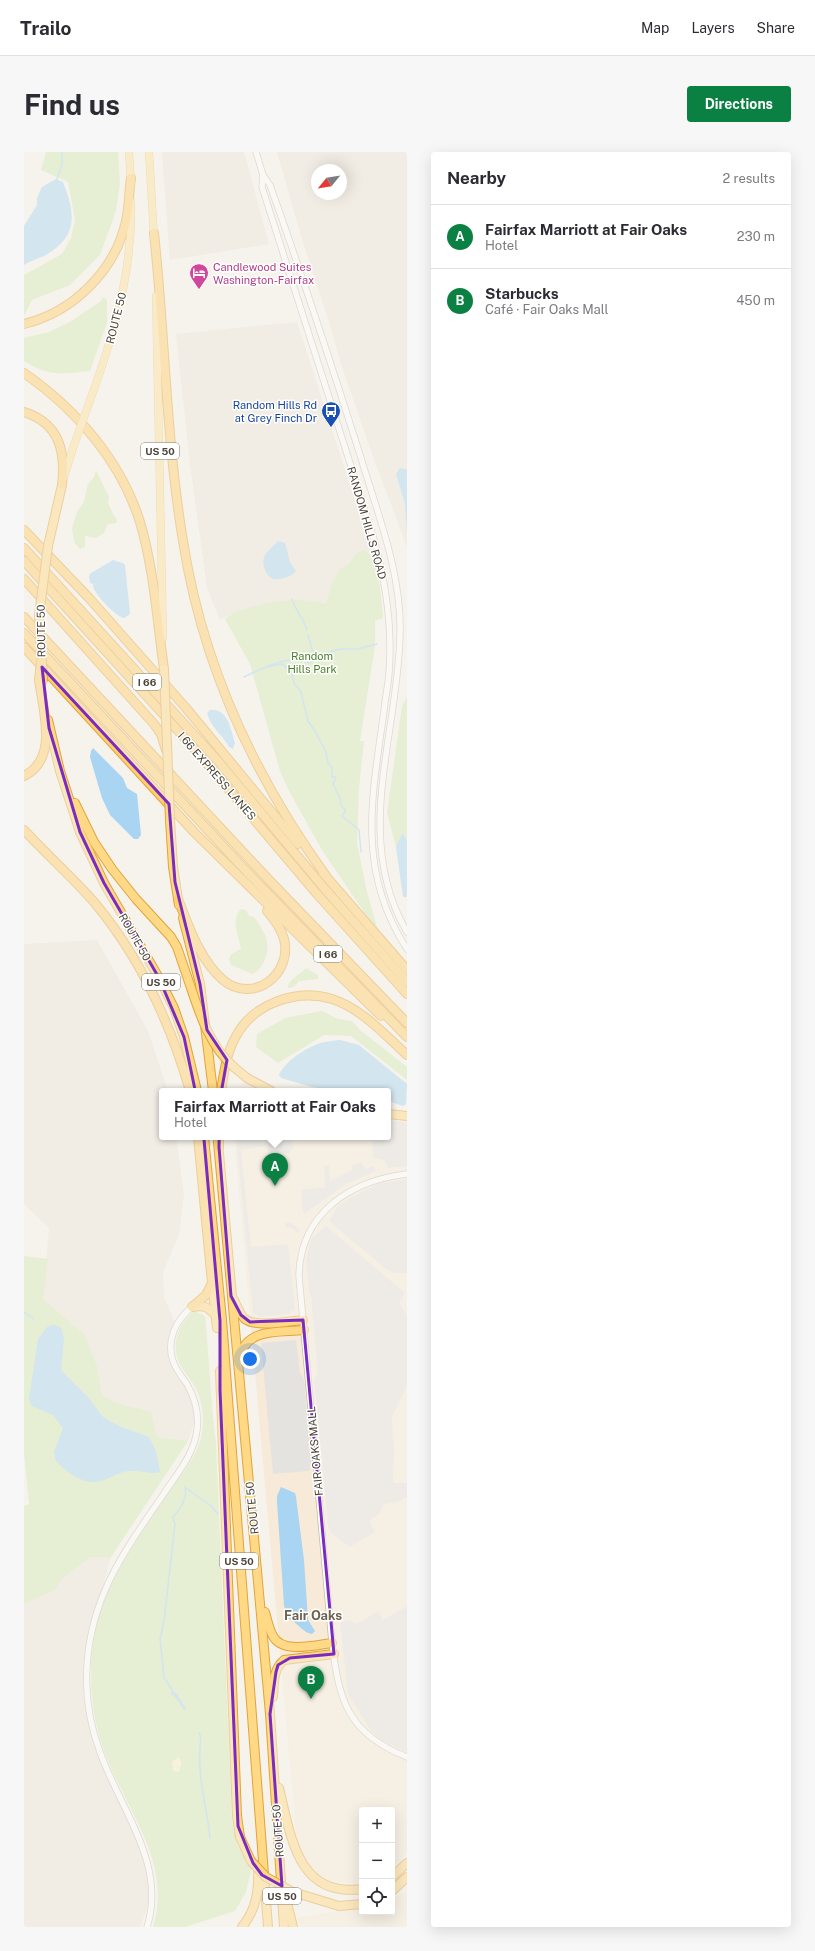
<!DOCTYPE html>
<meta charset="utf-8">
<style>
body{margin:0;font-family:"Public Sans",sans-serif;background:#f7f7f7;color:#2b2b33}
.controls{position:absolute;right:12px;bottom:12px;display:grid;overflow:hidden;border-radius:4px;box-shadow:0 4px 16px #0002}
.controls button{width:36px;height:36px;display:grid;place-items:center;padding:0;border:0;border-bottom:1px solid #e1e1e2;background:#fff;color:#2b2b33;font:20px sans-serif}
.compass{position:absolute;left:287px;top:12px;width:36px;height:36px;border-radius:50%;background:#fff;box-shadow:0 4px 16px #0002;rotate:240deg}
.you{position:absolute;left:226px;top:1207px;width:14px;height:14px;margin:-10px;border:3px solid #fff;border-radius:50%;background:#1a73e8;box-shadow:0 0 0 6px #1a73e833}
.badge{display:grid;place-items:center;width:26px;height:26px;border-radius:50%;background:#0b8043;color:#fff;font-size:13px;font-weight:700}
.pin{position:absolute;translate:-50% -33px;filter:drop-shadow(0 1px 2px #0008)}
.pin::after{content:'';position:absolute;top:21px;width:14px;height:12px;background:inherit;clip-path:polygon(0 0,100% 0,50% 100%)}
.popup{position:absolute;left:135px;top:936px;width:232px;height:52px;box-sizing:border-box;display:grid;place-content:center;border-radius:4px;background:#fff;filter:drop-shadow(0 1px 3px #0005);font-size:13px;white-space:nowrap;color:#7c7c81}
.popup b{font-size:15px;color:#2b2b33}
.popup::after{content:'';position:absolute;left:50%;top:100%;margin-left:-8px;border:8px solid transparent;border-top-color:#fff}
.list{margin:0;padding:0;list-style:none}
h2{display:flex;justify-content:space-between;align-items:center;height:52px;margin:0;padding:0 16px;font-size:17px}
h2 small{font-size:13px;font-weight:400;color:#7c7c81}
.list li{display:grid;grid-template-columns:26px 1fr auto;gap:12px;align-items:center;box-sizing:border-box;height:64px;padding:0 16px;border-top:1px solid #e1e1e2}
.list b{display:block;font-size:15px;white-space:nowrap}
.list p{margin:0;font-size:13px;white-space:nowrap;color:#7c7c81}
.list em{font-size:13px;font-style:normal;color:#7c7c81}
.icon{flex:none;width:22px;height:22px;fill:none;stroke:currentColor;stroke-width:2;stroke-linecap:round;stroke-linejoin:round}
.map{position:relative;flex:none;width:383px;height:1775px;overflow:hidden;border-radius:4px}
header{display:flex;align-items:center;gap:24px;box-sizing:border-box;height:56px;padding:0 20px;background:#fff;border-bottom:1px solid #e1e1e2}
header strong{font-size:19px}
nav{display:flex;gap:22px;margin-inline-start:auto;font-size:14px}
.intro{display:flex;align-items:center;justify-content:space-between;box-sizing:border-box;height:96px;padding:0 24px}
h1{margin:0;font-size:28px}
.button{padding:10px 18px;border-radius:4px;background:#0b8043;color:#fff;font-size:14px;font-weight:700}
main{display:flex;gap:24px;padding:0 24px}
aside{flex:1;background:#fff;border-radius:4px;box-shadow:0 4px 16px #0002}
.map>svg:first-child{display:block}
.residential{fill:#eae5da;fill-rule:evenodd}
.commercial{fill:#f7ead8}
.green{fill:#d2eab5}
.sand{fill:#f9efc9}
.parking{fill:#e5e3e0}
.water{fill:#a9d4f2}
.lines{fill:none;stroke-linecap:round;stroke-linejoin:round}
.stream{stroke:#a9d4f2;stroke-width:1.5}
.tertiary-casing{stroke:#c2bbae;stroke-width:7}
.primary-casing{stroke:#e6c16a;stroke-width:8}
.trunk-casing{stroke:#e0a43c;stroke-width:10}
.motorway-casing{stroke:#e0a43c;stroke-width:10}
.tertiary{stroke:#fff;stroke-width:5.5}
.primary{stroke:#ffe39c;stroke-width:7}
.trunk{stroke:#ffd985;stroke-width:8}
.motorway{stroke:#ffcf6e;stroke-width:8}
.primary-bridge-casing{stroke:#e6c16a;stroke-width:8;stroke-linecap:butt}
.trunk-bridge-casing{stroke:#e0a43c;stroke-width:10;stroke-linecap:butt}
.motorway-bridge-casing{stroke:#e0a43c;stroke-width:10;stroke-linecap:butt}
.primary-bridge{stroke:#ffe39c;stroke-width:7}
.trunk-bridge{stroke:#ffd985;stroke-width:8}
.motorway-bridge{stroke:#ffcf6e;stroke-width:8}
.marked{fill:none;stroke:#7b2cbf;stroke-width:3;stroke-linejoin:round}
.labels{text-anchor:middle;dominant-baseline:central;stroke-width:3;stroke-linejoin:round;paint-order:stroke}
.shield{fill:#fff;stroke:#817c74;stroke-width:1}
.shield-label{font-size:10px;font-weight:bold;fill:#4b4439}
.hotel-label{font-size:11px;fill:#b23c85;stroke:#fff;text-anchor:start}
.street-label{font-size:11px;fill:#4b4439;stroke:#fff}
.transit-label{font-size:11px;fill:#164399;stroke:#fff;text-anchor:end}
.park-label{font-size:11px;fill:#4a7f2a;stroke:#fff}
.quarter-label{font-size:13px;font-weight:bold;fill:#6e6250;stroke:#fff}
</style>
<header>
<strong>Trailo</strong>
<nav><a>Map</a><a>Layers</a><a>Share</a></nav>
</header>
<div class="intro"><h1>Find us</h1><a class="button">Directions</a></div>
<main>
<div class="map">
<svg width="383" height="1775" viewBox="0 0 383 1775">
<rect width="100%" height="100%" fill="#f6f3ec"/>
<!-- residential -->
<g class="residential">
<path d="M138 0H220L245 92 146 108Z"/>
<path d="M253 0H383V395L346 296 317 212 307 176 277 84ZM293 18H317V42H293Z"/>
<path d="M273 170 349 404 341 398 333 401 324 413 317 417 308 431 302 452 271 448 236 454 207 462 196 468 183 436 166 312 152 182Z"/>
<path d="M73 788 124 879 144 939H138V985H152L160 1042 155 1083 139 1120 140 1145 152 1174 147 1196 173 1261 164 1289 133 1285 112 1256 89 1250 78 1243 73 1214 61 1183 19 1147 25 1076 0 1052V792Z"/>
<path d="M66 1405H87L73 1457 63 1514 69 1577 113 1683 129 1741 116 1775H0V1452L31 1438 37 1428Z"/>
</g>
<!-- commercial -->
<g class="commercial">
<path d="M224 922 238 931 252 939H213Z"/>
<path d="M364 959 383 961V1700L368 1717V1658H338V1731H326L305 1728 289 1720 279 1709 273 1691 210 985H364Z"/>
<path d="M383 1740V1775H278L272 1766 338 1755V1760H368V1747Z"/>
</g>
<!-- green -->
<g class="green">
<path d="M22 0H94L96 32 92 59 76 103 46 133 8 148 0 164V123L38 102 47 86 51 68 44 30 17 18Z"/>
<path d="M79 145 83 148V171L66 219C36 222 26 225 0 209V186L25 180 46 170 77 149Z"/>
<path d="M72 318 85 345 84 351 89 362 93 368 92 371 84 372 80 381 72 386 61 384V395L56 397 50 390 48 376 53 360 60 350 64 332 70 325Z"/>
<path d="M341 398 349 404 356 434 359 466 351 469V494L336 589H340L335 636 333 691 343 740 355 782 298 698 265 639 256 619 226 512 201 467C215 455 252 449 270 448 280 447 292 450 302 452L308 431 317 416 324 413 333 401Z"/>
<path d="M383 545V688L378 681 372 695 363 661 378 554Z"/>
<path d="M217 757 222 758 225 764 230 765C235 772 242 782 243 790 245 802 239 818 228 822L207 813 205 807 207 802 217 797C215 784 206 768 217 757Z"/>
<path d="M282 816 294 823V827L275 829 270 835 264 836V833C269 825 276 822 282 816Z"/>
<path d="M298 859 314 867 328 869 336 878 383 915V928L327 884 300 883 254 911 232 895 233 882 261 866Z"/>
<path d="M0 1104 24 1107 19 1147 61 1183 73 1214 78 1243 89 1250 127 1260 133 1285 164 1289 87 1405H66L37 1428 31 1438 0 1452V1354L5 1352 0 1301Z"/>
<path d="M170 1159 181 1164C185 1207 187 1250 192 1292L208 1668 214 1694 228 1715 222 1740 211 1759 161 1775H129C148 1714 107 1664 85 1611 73 1584 67 1554 67 1525 66 1449 103 1402 144 1342 157 1323 174 1304 178 1281 180 1268 179 1254 174 1241 170 1231 163 1224 158 1216 145 1196 153 1173 170 1159Z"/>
</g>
<!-- sand -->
<path class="sand" d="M154 1605 158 1610 155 1620 149 1619 148 1610Z"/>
<!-- parking -->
<g class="parking">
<path d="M364 968 383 971V1014L364 1016 360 1008 349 1006 348 985H364Z"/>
<path d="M212 985H268L269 997 266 998V1001L245 1004 243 994 217 998 227 1095 264 1092 271 1158 267 1159V1162L233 1165V1162H229Z"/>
<path d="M337 1010 341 1017 350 1014 352 1019 322 1032 280 1062 278 1053 277 1038 301 1035 300 1014 305 1013 306 1029 328 1018V1013Z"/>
<path d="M383 1027V1121H370L362 1117 305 1069 314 1054 327 1045 354 1032Z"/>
<path d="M261 1070 270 1072 276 1078 273 1081 268 1076 261 1075Z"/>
<path d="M302 1074 381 1141 375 1151 383 1163V1234L368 1265 370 1296 369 1331H383V1345L376 1349 360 1352 355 1362 345 1369 351 1380 326 1395 307 1381 304 1374 290 1227 294 1221 287 1144 285 1139 282 1109 285 1093 288 1086Z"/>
<path d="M272 1188 276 1220 280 1228 287 1311 285 1319 249 1322 237 1191Z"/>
<path d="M383 1454V1600L359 1589 347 1579 324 1542 316 1471 324 1468 333 1472 354 1459 359 1468Z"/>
</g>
<!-- water -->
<g class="water">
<path d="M32 27 39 30C52 63 54 85 20 104 13 107 6 109 0 113V74L13 53V46L18 35Z"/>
<path d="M376 316 383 318V381L381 352 372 322Z"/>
<path d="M254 389 261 391 266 410 272 419 269 422C264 425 256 428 251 427 241 426 237 410 241 403 244 398 251 393 254 389Z"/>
<path d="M89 408 99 411 101 413 106 461 105 463 100 466C92 465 67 439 69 432L66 431 65 424 67 421Z"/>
<path d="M186 558C204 556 207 578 211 591L209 597 205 595C199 583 187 576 183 561Z"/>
<path d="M69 596 99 626 103 636 113 642 117 683 114 687H110L86 663 78 646 66 605 67 599Z"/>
<path d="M378 681 383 688V745H379L372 695Z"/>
<path d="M316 888 335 893 383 932 382 952 379 954 364 949V939H309L288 935 257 926 255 923C261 909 283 895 297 891 303 889 310 889 316 888Z"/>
<path d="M29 1173 34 1174 37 1176 40 1186 37 1218 64 1245 79 1265 97 1275 125 1285 132 1299 136 1320C125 1323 117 1318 106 1319 96 1319 86 1327 76 1329 61 1334 42 1320 32 1309L30 1300 39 1276 29 1263 8 1254 5 1247 14 1187 23 1175Z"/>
<path d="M257 1335 271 1341 272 1345 280 1408 284 1468 291 1479 288 1482C277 1480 274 1470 263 1466L260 1453 253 1350V1344Z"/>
<path d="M147 1538 153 1542 162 1557 160 1558 151 1545 147 1542Z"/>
</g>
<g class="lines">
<!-- stream -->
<g class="stream">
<path d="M32 29 38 13V0"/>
<path d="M268 447C271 458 280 467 283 478"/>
<path d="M284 483 291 508"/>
<path d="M242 515 258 512 267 519 270 531 277 540 284 569 291 579 302 600 304 611 308 616V625H312L309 632 316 646 317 654 322 658 318 664 335 678 337 700"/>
<path d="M220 525C239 516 265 502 286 511L300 502 315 497H333L353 492"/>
<path d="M0 1160 10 1167"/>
<path d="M162 1336 187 1354 194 1362"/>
<path d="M148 1538 140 1525 136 1487 140 1469 151 1372 149 1365C156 1358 164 1345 161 1335"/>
<path d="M175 1581 177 1585C172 1623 182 1648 186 1686"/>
</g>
<!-- tertiary casing -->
<g class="tertiary-casing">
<g id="tertiary">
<path d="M232 0 239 23 238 35 347 377C361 424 369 471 365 521 364 534 361 547 360 559 348 645 332 719 383 797"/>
<path d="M239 23 246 33C278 123 308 214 337 306 354 363 378 422 376 483 374 583 328 686 383 780"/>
<path d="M383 1022C325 1029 276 1062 275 1124L308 1491C315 1549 324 1582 383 1605"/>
<path d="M123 1775C143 1712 96 1657 76 1600 66 1573 61 1543 63 1514 67 1444 101 1398 139 1343 152 1323 170 1303 173 1278 175 1262 171 1246 163 1232 158 1225 152 1218 149 1209 142 1188 152 1168 168 1155"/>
</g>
</g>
<!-- primary casing -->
<g class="primary-casing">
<g id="primary">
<path d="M105 0 107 32"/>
<path d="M125 0 130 86"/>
<path d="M132 144 139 486"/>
<path d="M60 265C86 195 109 125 107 50"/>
<path d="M40 325 49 296"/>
</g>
</g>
<!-- trunk casing -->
<g class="trunk-casing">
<g id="trunk">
<path d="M24 394 38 333"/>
<path d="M24 568 36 619 56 680 80 731 135 826 150 856 160 885 173 939"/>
<path d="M51 651 70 690 88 717 112 747 147 785 153 795 166 833"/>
<path d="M146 668 149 715 155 753"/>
<path d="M159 766 176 832 189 939"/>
<path d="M211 916 223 926 247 939"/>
<path d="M364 962 383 964"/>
<path d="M180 985 198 1168 244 1775"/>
<path d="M194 990 246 1562 260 1775"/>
<path d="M188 1131 193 1176"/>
<path d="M210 1148C213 1154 216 1163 221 1167 232 1176 265 1169 279 1168"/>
<path d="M168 1155C179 1153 183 1154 191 1163"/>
<path d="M215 1206C223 1175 254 1181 280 1178"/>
<path d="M196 1219 213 1664 216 1685 227 1709"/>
<path d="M241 1460C243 1467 245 1477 249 1484 258 1502 292 1493 308 1491"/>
<path d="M249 1545C250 1531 249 1517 260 1508L310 1502"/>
<path d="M255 1636C267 1684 273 1746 338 1737"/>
<path d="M368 1725 383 1711"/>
<path d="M368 1739 383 1725"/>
<path d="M269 1740 315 1754 338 1752"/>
<path d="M263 1751 269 1775"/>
<path d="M218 1775C233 1757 235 1737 234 1714"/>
</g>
</g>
<!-- motorway casing -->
<g class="motorway-casing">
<g id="motorway">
<path d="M130 81C141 183 142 287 159 389 178 511 230 624 302 724"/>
<path d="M0 172C49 160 91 119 102 69 105 55 105 40 107 26"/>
<path d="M0 221C52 257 97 309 116 370 130 417 133 468 140 517"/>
<path d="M0 260C35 271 42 299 38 333"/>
<path d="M0 378 65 446 162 556 274 692"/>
<path d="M0 396 194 609 300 736 383 830"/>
<path d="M0 409 167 593 293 742 383 842"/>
<path d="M0 427 130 572 137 582 142 598"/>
<path d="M0 465 245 728 383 871"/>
<path d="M0 481 224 721 383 885"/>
<path d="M0 495 170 680 357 864"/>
<path d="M0 624C35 607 19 558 15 528"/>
<path d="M0 678C23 703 48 725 70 750 117 806 146 870 166 939"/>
<path d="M299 721 383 818"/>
<path d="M154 747C165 775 176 808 199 828 229 853 269 822 260 787 257 776 250 767 243 759"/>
<path d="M197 939C200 921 202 903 211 886 228 852 272 836 308 847 337 856 361 883 383 903"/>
<path d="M195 995V985"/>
<path d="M168 1155 182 1143 188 1131 174 985"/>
</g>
</g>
<!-- tertiary -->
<use href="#tertiary" class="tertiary"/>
<!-- primary -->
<use href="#primary" class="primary"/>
<!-- trunk -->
<use href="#trunk" class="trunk"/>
<!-- motorway -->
<use href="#motorway" class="motorway"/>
<!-- primary-bridge casing -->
<g class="primary-bridge-casing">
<path id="primary-bridge" d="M49 296 60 265"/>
</g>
<!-- trunk-bridge casing -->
<g class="trunk-bridge-casing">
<g id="trunk-bridge">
<path d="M140 517 146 668"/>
<path d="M19 530 15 464 24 394"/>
<path d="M166 833C176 863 186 895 211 916"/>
<path d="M227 1709 242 1725 269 1740"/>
</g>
</g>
<!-- motorway-bridge casing -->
<g class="motorway-bridge-casing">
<path id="motorway-bridge" d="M15 528 17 510"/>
</g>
<!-- primary-bridge -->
<use href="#primary-bridge" class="primary-bridge"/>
<!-- trunk-bridge -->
<use href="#trunk-bridge" class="trunk-bridge"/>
<!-- motorway-bridge -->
<use href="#motorway-bridge" class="motorway-bridge"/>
</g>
<!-- marked area -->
<path d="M0 0H383V1775H0ZM18 515 145 652 151 730 176 832 183 878 203 908 196 947 195 995 207 1144 217 1163 226 1170 279 1168 310 1502 266 1506 254 1513 252 1520 246 1562 258 1734 238 1723 229 1711 214 1674 196 1238V1169L179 976 160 885 135 826 80 731 56 680 25 576Z" fill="#f6f3ec" fill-opacity=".55" fill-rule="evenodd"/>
<path class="marked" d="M18 515 145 652 151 730 176 832 183 878 203 908 196 947 195 995 207 1144 217 1163 226 1170 279 1168 310 1502 266 1506 254 1513 252 1520 246 1562 258 1734 238 1723 229 1711 214 1674 196 1238V1169L179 976 160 885 135 826 80 731 56 680 25 576Z"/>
<!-- icons -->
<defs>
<g id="hotel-pin" transform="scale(1)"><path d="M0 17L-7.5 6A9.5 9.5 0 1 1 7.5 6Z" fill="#d1479c" stroke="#fff"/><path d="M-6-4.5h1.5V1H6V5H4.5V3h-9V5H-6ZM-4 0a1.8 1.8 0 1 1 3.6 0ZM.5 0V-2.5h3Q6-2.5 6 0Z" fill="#fff"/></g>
<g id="bus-pin" transform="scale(1)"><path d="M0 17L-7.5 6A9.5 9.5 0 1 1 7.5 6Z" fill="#1a4fb4" stroke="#fff"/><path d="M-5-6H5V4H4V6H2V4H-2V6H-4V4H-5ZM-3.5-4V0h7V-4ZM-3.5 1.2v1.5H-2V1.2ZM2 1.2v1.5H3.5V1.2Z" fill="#fff"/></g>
</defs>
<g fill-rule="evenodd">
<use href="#hotel-pin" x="175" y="121"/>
<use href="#bus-pin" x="307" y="259"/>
</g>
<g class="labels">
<!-- shield labels -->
<g class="shield">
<rect x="117" y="291" width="38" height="16" rx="3"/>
<rect x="109" y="522" width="28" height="16" rx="3"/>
<rect x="290" y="794" width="28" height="16" rx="3"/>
<rect x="118" y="822" width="38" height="16" rx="3"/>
<rect x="196" y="1401" width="38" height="16" rx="3"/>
<rect x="239" y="1736" width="38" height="16" rx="3"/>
</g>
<g class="shield-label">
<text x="136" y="299">US 50</text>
<text x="123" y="530">I 66</text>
<text x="304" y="802">I 66</text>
<text x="137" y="830">US 50</text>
<text x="215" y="1409">US 50</text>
<text x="258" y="1744">US 50</text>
</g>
<!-- hotel labels -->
<g class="hotel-label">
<text x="189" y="115">Candlewood Suites<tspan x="189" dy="13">Washington-Fairfax</tspan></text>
</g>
<!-- street labels -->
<g class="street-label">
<text transform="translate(92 166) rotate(-76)">ROUTE 50</text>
<text transform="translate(343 371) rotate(74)">RANDOM HILLS ROAD</text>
<text transform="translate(17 479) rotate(-91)">ROUTE 50</text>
<text transform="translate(193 624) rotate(49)">I 66 EXPRESS LANES</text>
<text transform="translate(111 785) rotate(60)">ROUTE 50</text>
<text transform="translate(291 1299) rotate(-95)">FAIR OAKS MALL</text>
<text transform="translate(228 1356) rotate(-96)">ROUTE 50</text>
<text transform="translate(254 1679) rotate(-94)">ROUTE 50</text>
</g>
<!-- transit labels -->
<g class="transit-label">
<text x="293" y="253">Random Hills Rd<tspan x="293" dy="13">at Grey Finch Dr</tspan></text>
</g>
<!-- park labels -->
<g class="park-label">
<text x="288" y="504">Random<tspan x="288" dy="13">Hills Park</tspan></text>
</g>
<!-- quarter labels -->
<g class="quarter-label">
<text x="289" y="1463">Fair Oaks</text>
</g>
</g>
</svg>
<div class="controls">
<button>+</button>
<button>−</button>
<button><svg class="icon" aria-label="locate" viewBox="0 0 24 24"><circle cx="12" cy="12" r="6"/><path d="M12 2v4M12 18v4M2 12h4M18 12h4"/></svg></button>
</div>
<svg class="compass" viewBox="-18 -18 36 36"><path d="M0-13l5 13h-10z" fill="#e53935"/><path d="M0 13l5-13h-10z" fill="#7c7c81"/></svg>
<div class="you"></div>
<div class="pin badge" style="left:251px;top:1034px">A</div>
<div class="popup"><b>Fairfax Marriott at Fair Oaks</b>Hotel</div>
<div class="pin badge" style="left:287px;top:1547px">B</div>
</div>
<aside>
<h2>Nearby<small>2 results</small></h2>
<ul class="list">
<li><span class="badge">A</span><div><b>Fairfax Marriott at Fair Oaks</b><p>Hotel</p></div><em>230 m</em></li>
<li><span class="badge">B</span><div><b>Starbucks</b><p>Café · Fair Oaks Mall</p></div><em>450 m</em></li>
</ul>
</aside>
</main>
